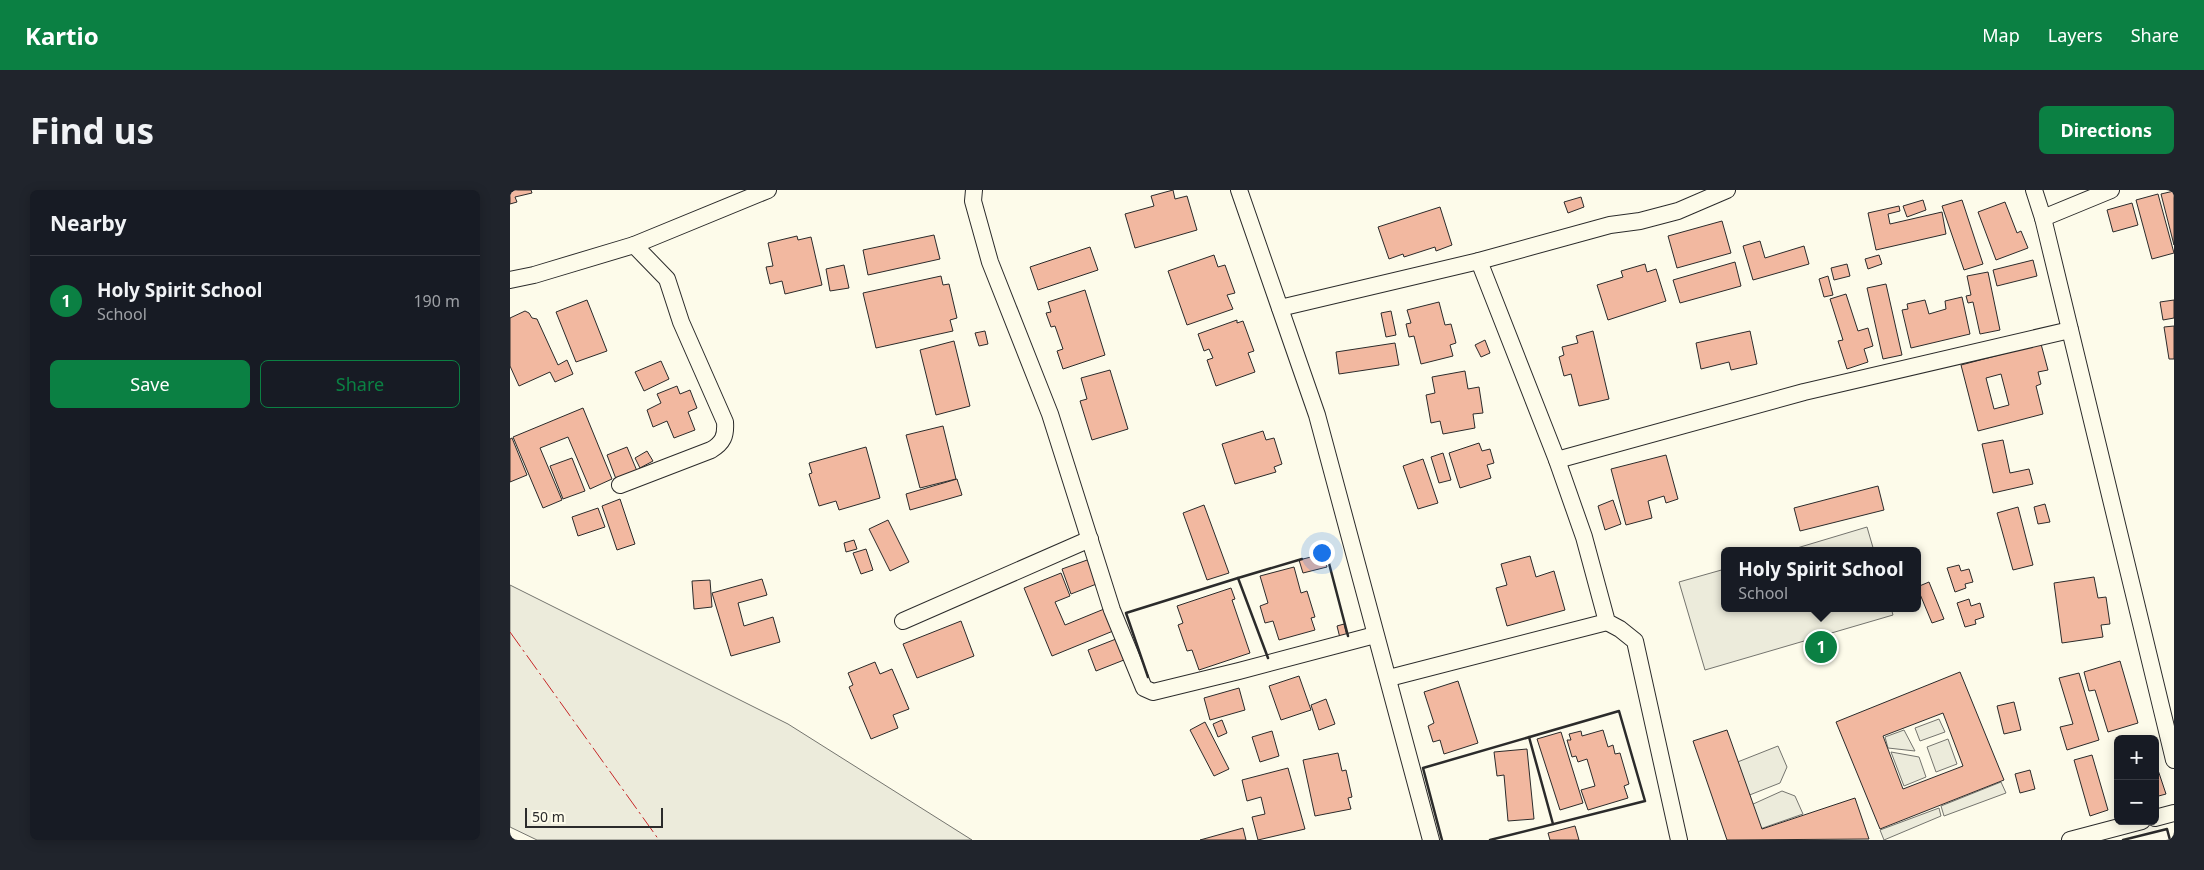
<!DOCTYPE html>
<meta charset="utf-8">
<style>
body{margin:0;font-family:"Noto Sans",sans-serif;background:#20242c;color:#f1f3f6}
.controls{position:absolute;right:15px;bottom:15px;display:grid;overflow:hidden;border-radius:8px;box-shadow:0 2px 12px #0003}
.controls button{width:45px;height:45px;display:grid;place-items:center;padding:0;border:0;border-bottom:1px solid #363941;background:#171b24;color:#f1f3f6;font:25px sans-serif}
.scale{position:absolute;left:15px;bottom:12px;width:138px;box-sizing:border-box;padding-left:5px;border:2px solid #2b2b2b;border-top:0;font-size:14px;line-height:18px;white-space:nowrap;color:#2b2b2b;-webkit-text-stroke:4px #fdfbea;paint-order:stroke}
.you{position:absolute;left:811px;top:362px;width:18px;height:18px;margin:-12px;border:4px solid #fff;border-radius:50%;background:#1a73e8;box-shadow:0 0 0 8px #1a73e833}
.badge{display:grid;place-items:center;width:32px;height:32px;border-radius:50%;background:#0b8043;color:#fff;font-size:16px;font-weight:700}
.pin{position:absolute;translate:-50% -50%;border:2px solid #fff;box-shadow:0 1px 5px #0006}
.popup{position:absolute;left:1211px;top:357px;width:200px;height:65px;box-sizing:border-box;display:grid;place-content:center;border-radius:8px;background:#171b24;filter:drop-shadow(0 1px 4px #0005);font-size:16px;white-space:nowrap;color:#9ea1a6}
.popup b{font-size:19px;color:#f1f3f6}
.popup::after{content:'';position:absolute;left:50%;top:100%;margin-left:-10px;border:10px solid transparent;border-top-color:#171b24}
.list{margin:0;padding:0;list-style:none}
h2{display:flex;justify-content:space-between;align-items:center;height:65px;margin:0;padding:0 20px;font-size:21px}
h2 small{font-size:16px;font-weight:400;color:#9ea1a6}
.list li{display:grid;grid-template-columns:32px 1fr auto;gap:15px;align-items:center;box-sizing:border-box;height:90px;padding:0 20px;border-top:1px solid #363941}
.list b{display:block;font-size:19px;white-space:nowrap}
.list p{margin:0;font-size:16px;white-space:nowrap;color:#9ea1a6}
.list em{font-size:16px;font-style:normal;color:#9ea1a6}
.actions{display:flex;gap:10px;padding:15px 20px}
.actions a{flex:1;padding:11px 0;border:1px solid #0b8043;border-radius:8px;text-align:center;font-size:18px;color:#0b8043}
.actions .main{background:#0b8043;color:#fff}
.map{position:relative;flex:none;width:1664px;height:650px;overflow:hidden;border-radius:8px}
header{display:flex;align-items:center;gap:30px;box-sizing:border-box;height:70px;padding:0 25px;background:#0b8043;color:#fff}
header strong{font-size:24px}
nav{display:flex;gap:28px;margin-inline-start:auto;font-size:18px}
.intro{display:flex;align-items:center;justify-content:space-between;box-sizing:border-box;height:120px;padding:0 30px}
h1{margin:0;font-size:35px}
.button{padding:12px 22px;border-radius:8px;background:#0b8043;color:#fff;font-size:18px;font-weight:700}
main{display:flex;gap:30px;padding:0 30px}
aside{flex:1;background:#171b24;border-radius:8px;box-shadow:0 2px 12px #0003}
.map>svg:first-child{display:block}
.green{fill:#ecebdb;stroke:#74746e}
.building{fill:#f2b8a0;stroke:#2b2b2b;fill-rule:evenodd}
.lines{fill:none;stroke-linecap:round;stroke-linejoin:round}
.minor-casing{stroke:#2b2b2b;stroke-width:18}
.minor{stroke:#fdfbea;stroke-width:16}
.wall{stroke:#2b2b2b;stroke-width:2.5}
.power{stroke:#c62828;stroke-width:1;stroke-dasharray:18 4 2.5 4;stroke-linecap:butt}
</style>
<header>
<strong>Kartio</strong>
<nav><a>Map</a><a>Layers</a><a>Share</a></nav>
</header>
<div class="intro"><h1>Find us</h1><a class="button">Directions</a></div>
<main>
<aside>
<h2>Nearby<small></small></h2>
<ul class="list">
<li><span class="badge">1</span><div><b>Holy Spirit School</b><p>School</p></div><em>190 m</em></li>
</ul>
<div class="actions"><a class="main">Save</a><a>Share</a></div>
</aside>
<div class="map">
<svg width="1664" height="650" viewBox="0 0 1664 650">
<rect width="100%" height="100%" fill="#fdfbea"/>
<!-- green -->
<g class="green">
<path d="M1357 337 1364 361H1277Z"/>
<path d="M1215 379V418H1381L1383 425 1195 480 1169 392Z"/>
<path d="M0 395 278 534 462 650H27L0 637Z"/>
<path d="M1429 529 1435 542 1410 551 1405 538Z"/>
<path d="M1394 540 1405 561 1378 558 1375 547Z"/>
<path d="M1438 549 1447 574 1426 582 1417 557Z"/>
<path d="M1268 556 1277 577 1270 593 1237 606 1225 573Z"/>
<path d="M1381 562 1409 567 1416 587 1394 596Z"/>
<path d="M1491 592 1496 603 1434 626 1431 616Z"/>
<path d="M1272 601 1285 606 1293 624 1250 639 1241 615Z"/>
<path d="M1429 618 1431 626 1374 650 1370 640Z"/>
</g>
<!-- building -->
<g class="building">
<path d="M0 0H21L22 3 5 7 7 12 0 14Z"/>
<path d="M663 0 665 9 677 6 687 40 625 58 615 24 644 16 641 6Z"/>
<path d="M1664 1V55L1651 4Z"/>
<path d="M1648 4 1664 63 1642 69 1626 10Z"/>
<path d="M1071 7 1074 17 1058 23 1054 12Z"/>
<path d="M1413 10 1416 20 1397 27 1393 16Z"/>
<path d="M1452 10 1473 74 1454 80 1432 16Z"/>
<path d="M1495 12 1507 43 1511 41 1518 58 1486 70 1468 22Z"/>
<path d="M1622 13 1628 35 1603 42 1597 20Z"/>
<path d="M1389 16 1390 21 1378 24 1380 34 1432 22 1436 44 1366 60 1358 23Z"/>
<path d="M930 17 942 55 926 61 925 57 894 67 893 64 879 69 868 37Z"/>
<path d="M1212 31 1221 63 1167 78 1158 46Z"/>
<path d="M424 45 430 69 358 85 353 60Z"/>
<path d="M287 46 288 50 301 47 312 95 275 104 272 91 260 94 256 77 263 76 258 53Z"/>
<path d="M1250 51 1255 68 1294 56 1299 74 1243 90 1233 56Z"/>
<path d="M580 57 588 80 528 100 520 77Z"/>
<path d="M704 65 708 77 715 75 725 103 717 105 723 119 677 135 658 81Z"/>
<path d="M1369 65 1372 74 1358 79 1355 69Z"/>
<path d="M1523 70 1527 86 1487 96 1483 80Z"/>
<path d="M1225 72 1231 96 1170 113 1163 90Z"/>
<path d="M1135 74 1137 82 1146 79 1156 111 1098 130 1087 95 1113 87 1111 81Z"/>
<path d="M1337 74 1340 86 1324 90 1321 78Z"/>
<path d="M334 75 339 98 320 101 316 79Z"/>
<path d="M1478 82 1490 140 1470 144 1463 112 1458 113 1456 106 1461 105 1457 86Z"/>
<path d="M431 86 433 95 439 94 447 128 440 130 443 141 366 158 353 103Z"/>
<path d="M1318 86 1323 105 1314 107 1309 89Z"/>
<path d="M1376 94 1392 165 1373 169 1357 98Z"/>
<path d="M575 100 595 165 553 179 547 161 553 159 545 136 541 137 536 123 541 122 538 112Z"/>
<path d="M1336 104 1348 141 1358 138 1363 156 1354 159 1358 172 1337 179 1328 151 1333 150 1320 109Z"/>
<path d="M1452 107 1460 144 1401 158 1392 120 1398 119 1397 114 1415 110 1419 124 1436 119 1435 111Z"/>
<path d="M77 110 97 161 66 172 46 122Z"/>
<path d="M1664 110V128L1653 130 1650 112Z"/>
<path d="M929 112 935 135 941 134 946 153 940 155 943 166 911 174 904 146 899 147 896 134 901 133 897 120Z"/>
<path d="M15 121 19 123 22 128 27 129 48 175 57 170 63 184 45 192 40 182 9 196 0 176V128Z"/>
<path d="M881 121 886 145 876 147 871 123Z"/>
<path d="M727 130V133L733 131 744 161 738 163 745 182 706 196 697 170 703 168 699 159 694 161 688 144Z"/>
<path d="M1664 136V169H1659L1654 137Z"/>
<path d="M475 141 478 154 469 156 465 143Z"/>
<path d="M1083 141 1099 209 1069 216 1061 184 1054 186 1049 167 1054 165 1052 157 1068 153 1066 146Z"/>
<path d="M1240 141 1247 174 1221 180 1219 172 1191 179 1186 153Z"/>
<path d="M975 150 980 163 971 167 965 155Z"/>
<path d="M444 151 460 216 426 225 410 160Z"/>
<path d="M885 153 889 175 829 184 826 162Z"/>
<path d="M1531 154 1538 180 1528 182 1531 194 1526 196 1533 224 1468 241 1451 175ZM1491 184 1499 215 1484 219 1476 188Z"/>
<path d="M151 171 159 189 134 201 125 182Z"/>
<path d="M600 180 618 239 582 250 570 211 577 209 571 188Z"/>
<path d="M955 181 958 199 969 197 973 223 963 224 965 238 933 244 930 231 921 233 916 205 925 203 922 187Z"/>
<path d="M167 196 170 204 180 200 187 218 178 222 185 240 164 248 157 231 143 237 137 220 151 213 147 204Z"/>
<path d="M73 218 102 289 80 299 58 247 30 258 52 310 33 318 3 247Z"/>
<path d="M433 236 446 289 410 298 396 245Z"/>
<path d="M753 241 756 250 764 248 772 274 764 277 766 282 725 294 712 254Z"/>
<path d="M2 248 17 285 0 292V249Z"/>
<path d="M1493 250 1500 283 1519 279 1523 294 1483 303 1472 254Z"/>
<path d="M969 253 972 261 980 259 984 273 977 275 981 288 950 298 939 263Z"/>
<path d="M117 257 127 281 106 289 97 265Z"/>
<path d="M356 257 370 308 329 320 326 311 309 316 299 284 302 283 299 273Z"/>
<path d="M137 261 143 271 130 278 125 268Z"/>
<path d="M933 263 941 290 929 293 921 267Z"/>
<path d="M1156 265 1168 309 1156 313 1154 306 1138 311 1142 328 1116 335 1101 279Z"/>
<path d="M62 268 75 301 53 309 40 276Z"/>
<path d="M913 269 928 313 908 319 893 276Z"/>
<path d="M447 289 452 305 400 320 396 304Z"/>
<path d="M1368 296 1374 320 1290 341 1284 318Z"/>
<path d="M110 309 125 354 107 360 92 316Z"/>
<path d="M1103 310 1111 334 1095 340 1088 316Z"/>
<path d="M1535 314 1540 332 1528 334 1524 317Z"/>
<path d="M694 315 719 383 697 390 673 323Z"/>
<path d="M1508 317 1523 375 1503 380 1487 323Z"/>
<path d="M88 318 95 337 68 346 62 327Z"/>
<path d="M378 330 399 372 380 381 359 339Z"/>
<path d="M344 350 347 359 336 362 334 353Z"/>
<path d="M356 359 363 380 351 384 343 363Z"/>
<path d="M813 364 817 377 793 383 789 370Z"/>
<path d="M1020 366 1026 387 1044 381 1055 420 997 436 986 398 997 395 991 374Z"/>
<path d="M580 369 589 393 561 404 552 379Z"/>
<path d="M1449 375 1451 381 1459 379 1463 392 1455 394 1456 398 1445 402 1437 378Z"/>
<path d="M784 377 791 403 797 401 805 427 801 428 805 440 769 450 763 431 755 433 750 416 758 413 750 386Z"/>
<path d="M551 383 560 406 545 412 555 435 599 417 608 439 542 466 514 398Z"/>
<path d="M1584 387 1588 408 1596 407 1600 434 1591 435 1593 447 1552 453 1544 393Z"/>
<path d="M252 389 257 405 228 413 234 436 263 427 270 452 221 466 202 403Z"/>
<path d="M200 390 202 417 184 419 182 391Z"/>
<path d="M1419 392 1434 429 1422 433 1407 397Z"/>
<path d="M721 398 725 409 722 410 740 463 689 480 682 460 677 461 668 435 673 433 667 416Z"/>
<path d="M1459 409 1461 416 1470 413 1474 427 1465 430 1466 434 1455 437 1447 413Z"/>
<path d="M451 431 464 466 407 488 393 454Z"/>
<path d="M834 434 837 446 830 448 827 436Z"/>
<path d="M611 447 619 468 586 481 578 460Z"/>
<path d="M1610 471 1628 533 1598 542 1585 500 1579 501 1574 482Z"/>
<path d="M365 472 370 484 382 479 399 519 383 525 388 538 361 549 339 497 343 495 338 483Z"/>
<path d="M1450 482 1494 590 1370 639 1326 532ZM1433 523 1453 576 1393 599 1373 546Z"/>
<path d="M1569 483 1589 550 1557 560 1550 537 1563 534 1549 488Z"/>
<path d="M789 486 801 520 771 530 759 496Z"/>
<path d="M948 491 968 553 934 564 930 550 923 552 918 536 924 533 914 502Z"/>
<path d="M729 498 735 520 700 530 694 508Z"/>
<path d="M816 509 825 534 809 540 801 515Z"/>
<path d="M1504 512 1511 540 1494 544 1487 516Z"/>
<path d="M712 530 717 543 708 547 703 534Z"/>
<path d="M695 532 719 579 704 586 680 540Z"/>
<path d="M1093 540 1098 557 1103 555 1105 564 1110 563 1119 594 1114 596 1118 608 1078 620 1071 600 1085 596 1077 569 1068 572 1066 566 1062 567 1057 550H1061L1059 544 1071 541 1072 546Z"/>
<path d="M1217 540 1252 639 1345 608 1359 649 1217 650 1183 551Z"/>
<path d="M762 541 769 566 750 572 742 547Z"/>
<path d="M1051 542 1073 613 1050 620 1027 549Z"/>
<path d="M1017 559 1024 629 998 631 994 585 987 586 984 562Z"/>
<path d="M828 563 832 581 836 580 842 607 838 608 841 619 805 626 793 570Z"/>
<path d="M1582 565 1598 620 1580 626 1564 570Z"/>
<path d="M1645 571 1656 604 1645 607Z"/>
<path d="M778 578 795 639 748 650 742 627 755 624 751 607 737 611 732 590Z"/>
<path d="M1520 580 1525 599 1510 603 1505 584Z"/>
<path d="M1065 636 1069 650H1040L1038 643Z"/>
<path d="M733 638 736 650H690Z"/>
</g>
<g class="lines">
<!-- minor casing -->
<g class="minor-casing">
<g id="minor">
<path d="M464 0 463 11 480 72 540 224 602 420 634 498 643 502 729 481 865 445"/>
<path d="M729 0 807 225 921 650"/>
<path d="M1524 0 1533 28 1664 570"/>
<path d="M1533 28 1601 0"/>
<path d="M969 71 1047 270 1074 347 1097 432 1110 439 1125 451 1169 650"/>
<path d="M0 90 24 85 124 55 258 0"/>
<path d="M770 118 969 71 1100 35 1130 31 1168 21 1217 0"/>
<path d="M1047 270 1294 202 1560 140"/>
<path d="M110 295 201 260C213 253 216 246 215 232L171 132 157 89 124 55"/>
<path d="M393 431 580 349"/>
<path d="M879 488 1097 432"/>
<path d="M1645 628 1664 623"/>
<path d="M1560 650 1632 631"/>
</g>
</g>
<!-- minor -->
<use href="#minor" class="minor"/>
<!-- wall -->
<g class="wall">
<path d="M809 364 816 362 838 446"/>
<path d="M758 468 728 388 792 369"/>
<path d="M638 487 616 423 728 388"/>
<path d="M1019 547 1043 634"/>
<path d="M932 650 913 578 1109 521 1135 611 980 650"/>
<path d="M1613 650 1657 639 1660 650"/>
</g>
<!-- power -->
<path class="power" d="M0 442 149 650"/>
</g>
</svg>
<div class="controls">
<button>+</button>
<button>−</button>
</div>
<div class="scale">50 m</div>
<div class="you"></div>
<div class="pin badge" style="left:1311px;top:457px">1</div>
<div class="popup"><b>Holy Spirit School</b>School</div>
</div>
</main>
